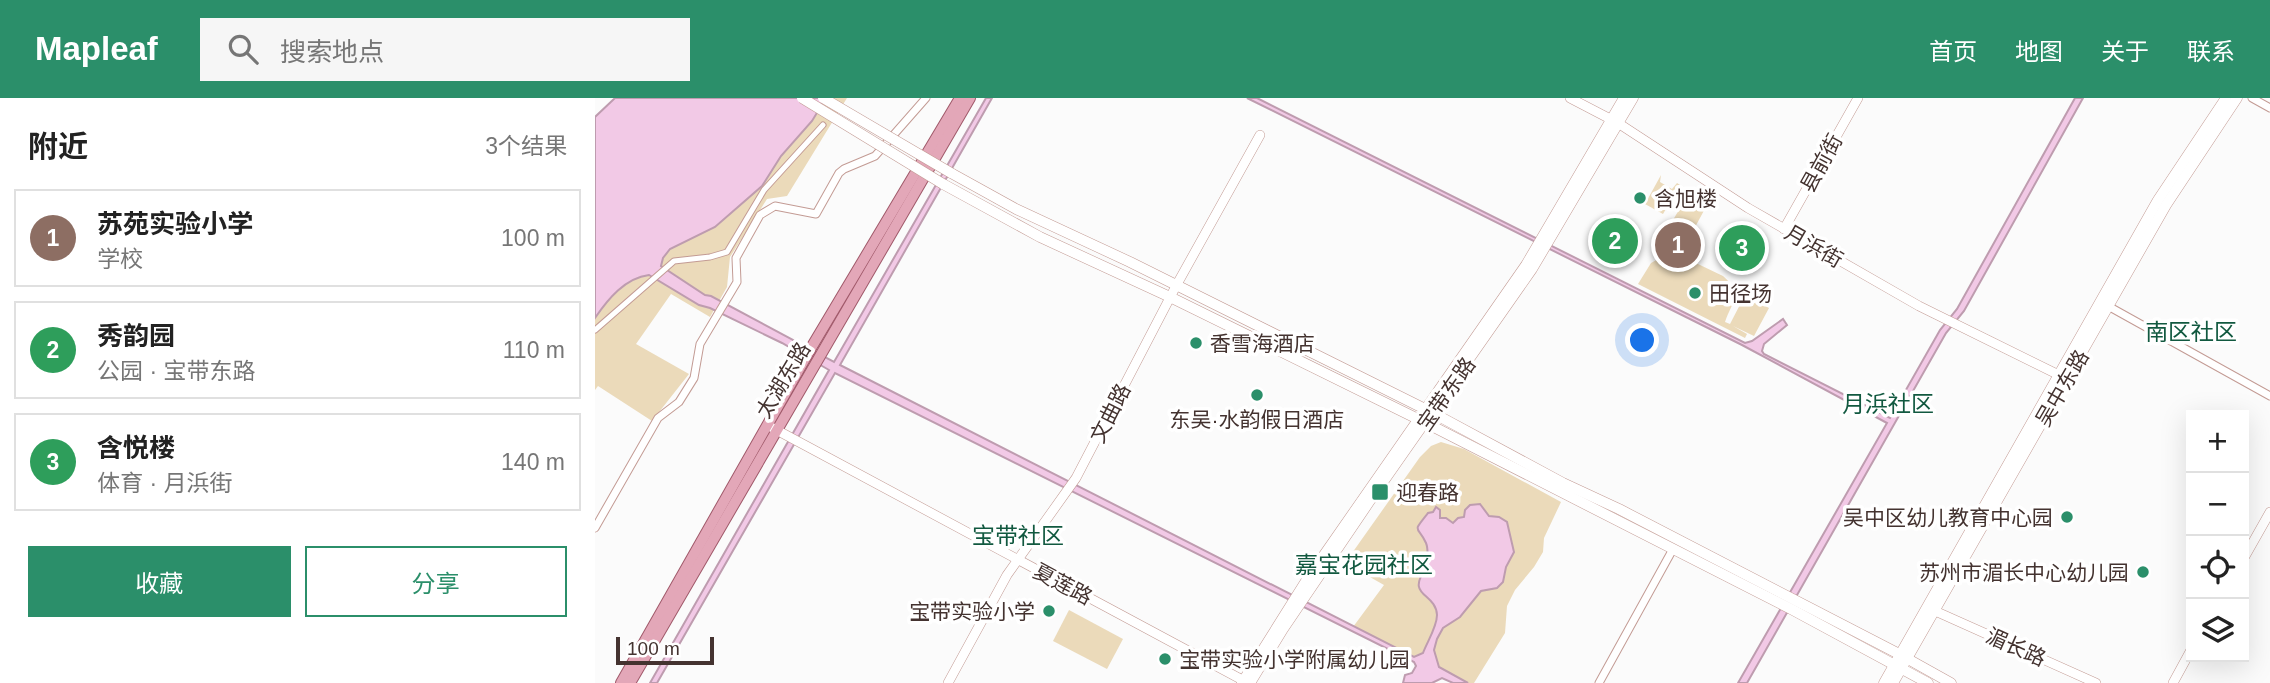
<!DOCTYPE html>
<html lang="zh">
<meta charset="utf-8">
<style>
body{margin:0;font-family:Arial,"Noto Sans SC",sans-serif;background:#f6f6f6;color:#222}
.controls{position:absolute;right:21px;bottom:21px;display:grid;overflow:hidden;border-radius:0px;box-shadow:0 7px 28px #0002}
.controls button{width:63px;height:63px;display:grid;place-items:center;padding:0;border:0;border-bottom:2px solid #e0e0e0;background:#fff;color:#222;font:35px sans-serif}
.scale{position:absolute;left:21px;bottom:18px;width:98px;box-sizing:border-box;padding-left:7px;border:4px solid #443330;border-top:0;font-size:19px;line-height:24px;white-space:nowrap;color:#443330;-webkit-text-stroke:5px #fff;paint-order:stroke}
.you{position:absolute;left:1048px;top:243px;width:24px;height:24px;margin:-18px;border:5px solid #fff;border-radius:50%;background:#1a73e8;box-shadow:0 0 0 10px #1a73e833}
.badge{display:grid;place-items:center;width:46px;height:46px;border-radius:50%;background:#2b8f6a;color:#fff;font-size:23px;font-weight:700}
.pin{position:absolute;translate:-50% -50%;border:4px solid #fff;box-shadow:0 2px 7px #0006}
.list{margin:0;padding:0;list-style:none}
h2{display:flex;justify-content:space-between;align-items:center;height:91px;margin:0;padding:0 28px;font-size:30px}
h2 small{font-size:23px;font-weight:400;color:#767676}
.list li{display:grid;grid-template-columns:46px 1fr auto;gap:21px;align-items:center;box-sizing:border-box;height:98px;margin:0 14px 14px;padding:0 14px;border:2px solid #e0e0e0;border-radius:0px}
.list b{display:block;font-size:26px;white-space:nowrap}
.list p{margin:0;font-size:23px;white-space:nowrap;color:#767676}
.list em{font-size:23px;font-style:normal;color:#767676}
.actions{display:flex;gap:14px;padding:21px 28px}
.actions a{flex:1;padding:16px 0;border:2px solid #2b8f6a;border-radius:0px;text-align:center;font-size:24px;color:#2b8f6a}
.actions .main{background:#2b8f6a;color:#fff}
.icon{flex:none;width:38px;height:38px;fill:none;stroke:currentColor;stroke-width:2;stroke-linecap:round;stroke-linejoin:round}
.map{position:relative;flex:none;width:1675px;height:585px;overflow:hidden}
header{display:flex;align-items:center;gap:42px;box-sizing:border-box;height:98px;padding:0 35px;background:#2b8f6a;color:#fff}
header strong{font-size:33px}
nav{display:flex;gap:38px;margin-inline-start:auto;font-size:24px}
.search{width:490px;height:63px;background:#f6f6f6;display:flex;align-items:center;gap:18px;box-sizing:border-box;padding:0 24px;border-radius:0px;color:#767676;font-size:26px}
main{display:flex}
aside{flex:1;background:#fff}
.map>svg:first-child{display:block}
.green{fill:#ebdaba}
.water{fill:#f2c9e6;stroke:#be9caf;stroke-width:2}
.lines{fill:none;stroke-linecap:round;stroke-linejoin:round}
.pedestrian-casing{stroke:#c39b94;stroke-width:7}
.minor-casing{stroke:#c39b94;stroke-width:9}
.tertiary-casing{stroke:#c39b94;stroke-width:10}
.secondary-casing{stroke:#c39b94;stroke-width:11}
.primary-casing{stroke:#a0596a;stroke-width:12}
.pedestrian{stroke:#fff;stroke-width:5}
.minor{stroke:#fff;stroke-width:7}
.tertiary{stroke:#fff;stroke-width:9}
.secondary{stroke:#fff;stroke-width:10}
.primary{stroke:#e3a7b8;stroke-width:10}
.secondary-bridge-casing{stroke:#c39b94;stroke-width:11;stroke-linecap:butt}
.secondary-bridge{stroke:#fff;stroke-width:10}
.poi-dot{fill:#2b8f6a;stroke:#fff;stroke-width:2.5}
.labels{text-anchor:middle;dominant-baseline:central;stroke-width:7;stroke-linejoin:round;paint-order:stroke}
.street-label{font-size:21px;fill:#443330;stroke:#fff}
.poi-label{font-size:21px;fill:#443330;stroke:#fff;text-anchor:start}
.neighbourhood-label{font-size:23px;fill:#125940;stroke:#fff}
</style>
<header>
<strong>Mapleaf</strong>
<div class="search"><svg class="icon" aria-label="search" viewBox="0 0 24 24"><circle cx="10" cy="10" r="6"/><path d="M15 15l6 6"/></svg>搜索地点</div>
<nav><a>首页</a><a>地图</a><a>关于</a><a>联系</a></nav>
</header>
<main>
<aside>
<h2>附近<small>3个结果</small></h2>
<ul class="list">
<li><span class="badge" style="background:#8d6e63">1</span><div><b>苏苑实验小学</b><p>学校</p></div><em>100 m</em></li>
<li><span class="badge" style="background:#2e9e5b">2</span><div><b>秀韵园</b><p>公园 · 宝带东路</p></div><em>110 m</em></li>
<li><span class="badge" style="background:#2e9e5b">3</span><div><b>含悦楼</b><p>体育 · 月浜街</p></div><em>140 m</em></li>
</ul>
<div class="actions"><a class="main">收藏</a><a>分享</a></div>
</aside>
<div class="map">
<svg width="1675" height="585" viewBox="0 0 1675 585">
<rect width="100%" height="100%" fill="#fbfbfb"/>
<!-- green -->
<g class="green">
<path d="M171 0H252L192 98 172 101 135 159 132 189 115 219 76 196 41 246 94 276 57 323 3 288 0 292V39Z"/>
<path d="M1066 77 1065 84 1077 91 1082 85 1085 87 1068 116 1050 106Z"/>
<path d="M1095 93 1098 95 1094 103 1107 110 1111 104 1113 105 1098 133 1078 122Z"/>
<path d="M1018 125 1036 134 1020 162 1016 163 1003 152Z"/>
<path d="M1074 155H1080L1128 178C1149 196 1136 205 1130 224L1135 226 1150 197 1174 210 1159 238 1138 228 1152 236 1150 240 1043 186 1056 165Z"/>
<path d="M846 344 869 351 966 404 949 440 948 454 939 469 920 492 912 508 910 535 879 585H870L758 529 789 487 750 465 825 359 836 348Z"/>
<path d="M474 512 528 541 512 571 458 543Z"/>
</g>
<!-- water -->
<g class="water">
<path d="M20 0H231L217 23 186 58 167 88 120 129 75 151 68 160 66 168 110 197 116 198 239 264 391 0H397L245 267 819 559 828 555C832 544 842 529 842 517 841 494 809 499 832 469 832 462 834 452 831 445 823 427 816 436 833 415L838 414 841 409 845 412V420H851L858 425 863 420 869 419 870 412 875 407 885 406 894 418 904 419 912 424 919 454 911 469 908 484 902 490 886 493 865 519 848 530 842 541 839 552 844 569 873 585H858L847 580 837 585H808L810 577 817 575 821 568 819 564 240 275 62 585H55L234 272 187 245 115 210 104 207 54 177C30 180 13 201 0 220V19Z"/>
<path d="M652 0H662L1150 245 1157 243 1188 221 1192 227 1169 246 1167 253 1169 256 1295 320 1345 232 1362 211 1480 0H1488L1369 213 1351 235 1152 585H1143L1292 325 1147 247Z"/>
</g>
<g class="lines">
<!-- pedestrian casing -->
<g class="pedestrian-casing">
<path id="pedestrian" d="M0 232 79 163 115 159 132 154 169 92 228 27"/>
</g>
<!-- minor casing -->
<g class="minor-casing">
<g id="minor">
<path d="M1657 0 1675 10"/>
<path d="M1513 208 1675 298"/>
<path d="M0 430 63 320 84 304 99 280 105 246 142 184 141 160 165 117 180 108 221 116 244 75 249 71 280 58 331 0"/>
<path d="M1004 585 1078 451"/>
</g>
</g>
<!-- tertiary casing -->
<g class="tertiary-casing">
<g id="tertiary">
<path d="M975 0 1023 25 1153 110 1324 208 1470 280"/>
<path d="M1189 131 1263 0"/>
<path d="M176 329 653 585"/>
<path d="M1649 460 1675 414"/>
<path d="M1340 513 1501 585"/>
<path d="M353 585 412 477 481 380 581 188 665 37"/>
<path d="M1578 585 1596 552"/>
</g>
</g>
<!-- secondary casing -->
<g class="secondary-casing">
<g id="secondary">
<path d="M356 75 421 111 535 164 838 315 968 385 1024 411 1304 556 1356 585"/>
<path d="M348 86 445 139 575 199 831 325 1196 511 1333 585"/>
<path d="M647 585 713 480 931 167 1029 0"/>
<path d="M655 585 688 531 774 404 937 171 1038 0"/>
<path d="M1289 585 1563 102 1631 0"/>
<path d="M1298 585 1571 107 1642 0"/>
</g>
</g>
<!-- primary casing -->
<g class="primary-casing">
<g id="primary">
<path d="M26 585 216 250 365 0"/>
<path d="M35 585 375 0"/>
</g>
</g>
<!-- pedestrian -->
<use href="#pedestrian" class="pedestrian"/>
<!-- minor -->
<use href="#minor" class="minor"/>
<!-- tertiary -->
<use href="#tertiary" class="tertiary"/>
<!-- secondary -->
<use href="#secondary" class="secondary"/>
<!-- primary -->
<use href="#primary" class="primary"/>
<!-- secondary-bridge casing -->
<g class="secondary-bridge-casing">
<g id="secondary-bridge">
<path d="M207 0 348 86"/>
<path d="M228 0 356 75"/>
</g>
</g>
<!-- secondary-bridge -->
<use href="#secondary-bridge" class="secondary-bridge"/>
</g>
<!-- markers -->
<g class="poi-dot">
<circle cx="1045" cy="100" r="7"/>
<circle cx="1100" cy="195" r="7"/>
<circle cx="601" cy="245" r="7"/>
<circle cx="662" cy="297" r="7"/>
<rect x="776" y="385" width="18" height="18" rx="3.5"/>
<circle cx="1472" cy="419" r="7"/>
<circle cx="1548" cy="474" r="7"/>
<circle cx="454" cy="513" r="7"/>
<circle cx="570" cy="561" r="7"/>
</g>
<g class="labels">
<!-- street labels -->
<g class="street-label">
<text transform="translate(1226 65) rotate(-61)">县前街</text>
<text transform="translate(1219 148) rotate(30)">月浜街</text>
<text transform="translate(188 282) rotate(-59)">太湖东路</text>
<text transform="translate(1467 290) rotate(-60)">吴中东路</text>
<text transform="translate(851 296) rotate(-55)">宝带东路</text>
<text transform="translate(515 315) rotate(-63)">文曲路</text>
<text transform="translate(468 486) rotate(28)">夏莲路</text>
<text transform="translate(1421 549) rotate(24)">湄长路</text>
</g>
<!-- poi labels -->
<g class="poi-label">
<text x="1059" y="100">含旭楼</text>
<text x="1114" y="195">田径场</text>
<text x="615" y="245">香雪海酒店</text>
<text x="662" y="321" text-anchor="middle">东吴·水韵假日酒店</text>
<text x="801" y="394">迎春路</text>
<text x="1458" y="419" text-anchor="end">吴中区幼儿教育中心园</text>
<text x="1534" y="474" text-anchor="end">苏州市湄长中心幼儿园</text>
<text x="440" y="513" text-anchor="end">宝带实验小学</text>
<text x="584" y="561">宝带实验小学附属幼儿园</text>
</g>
<!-- neighbourhood labels -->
<g class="neighbourhood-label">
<text x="1596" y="234">南区社区</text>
<text x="1293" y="306">月浜社区</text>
<text x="423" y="438">宝带社区</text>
<text x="769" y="467">嘉宝花园社区</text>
</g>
</g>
</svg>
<div class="controls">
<button>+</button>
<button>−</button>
<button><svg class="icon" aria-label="locate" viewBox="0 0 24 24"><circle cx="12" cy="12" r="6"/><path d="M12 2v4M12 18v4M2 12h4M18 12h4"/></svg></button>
<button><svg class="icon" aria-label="layers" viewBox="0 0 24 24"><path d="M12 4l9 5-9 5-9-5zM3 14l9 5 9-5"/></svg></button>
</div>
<div class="scale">100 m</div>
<div class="you"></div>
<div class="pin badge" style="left:1083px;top:147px;background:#8d6e63">1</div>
<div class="pin badge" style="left:1020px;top:143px;background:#2e9e5b">2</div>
<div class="pin badge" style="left:1147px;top:150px;background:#2e9e5b">3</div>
</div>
</main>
